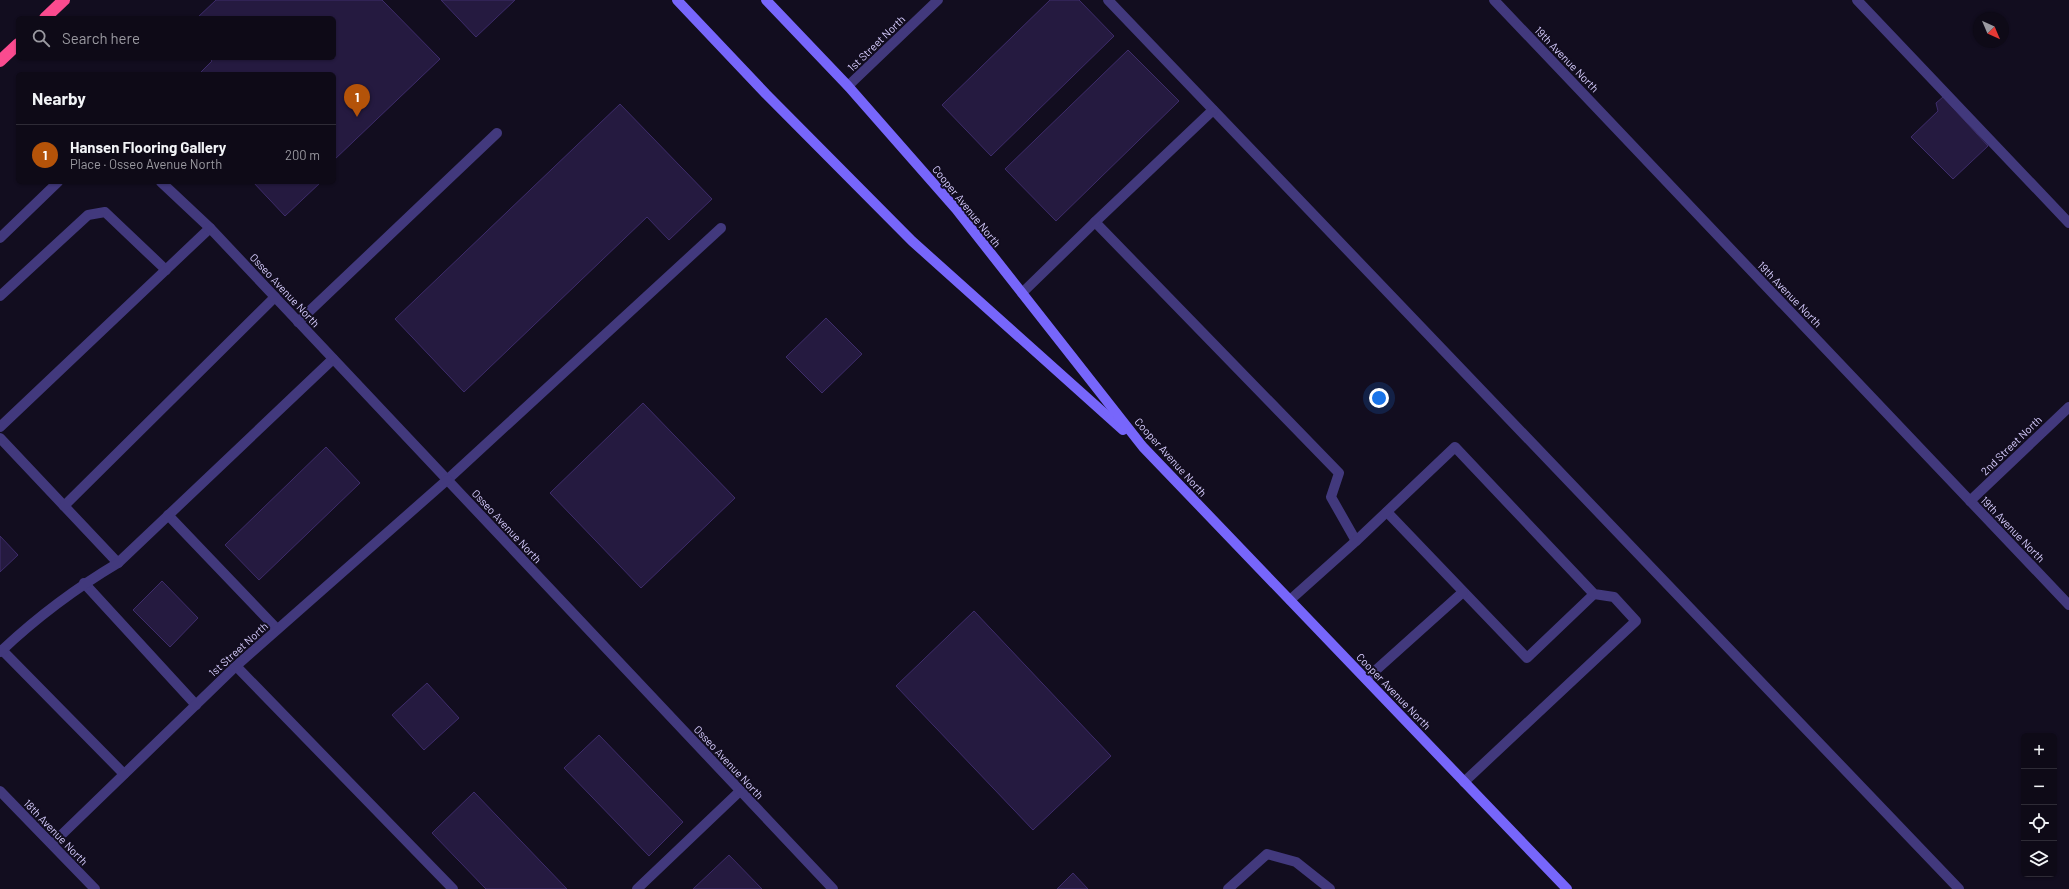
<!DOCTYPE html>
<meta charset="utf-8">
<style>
body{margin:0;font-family:Barlow,sans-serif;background:#1c1824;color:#f1f3f6}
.controls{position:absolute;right:12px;bottom:12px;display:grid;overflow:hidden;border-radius:6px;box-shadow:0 1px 3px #0004}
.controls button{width:36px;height:36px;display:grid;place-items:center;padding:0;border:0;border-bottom:1px solid #2e2b36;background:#0e0a17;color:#f1f3f6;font:20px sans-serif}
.compass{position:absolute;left:1973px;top:12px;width:36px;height:36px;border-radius:50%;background:#0e0a17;box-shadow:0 1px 3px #0004;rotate:136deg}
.you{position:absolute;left:1379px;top:398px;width:14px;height:14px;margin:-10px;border:3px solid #fff;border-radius:50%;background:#1a73e8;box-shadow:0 0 0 6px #1a73e833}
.badge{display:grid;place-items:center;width:26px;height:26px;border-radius:50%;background:#b45309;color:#fff;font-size:13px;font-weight:700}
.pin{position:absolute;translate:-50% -33px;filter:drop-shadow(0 1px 2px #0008)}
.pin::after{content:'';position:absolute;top:21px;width:14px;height:12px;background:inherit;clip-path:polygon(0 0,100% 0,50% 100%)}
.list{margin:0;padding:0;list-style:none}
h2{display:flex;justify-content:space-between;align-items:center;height:52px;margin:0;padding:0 16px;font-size:17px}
h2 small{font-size:13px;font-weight:400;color:#9b9aa1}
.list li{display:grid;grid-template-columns:26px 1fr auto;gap:12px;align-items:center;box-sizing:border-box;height:60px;padding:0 16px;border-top:1px solid #2e2b36}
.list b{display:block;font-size:15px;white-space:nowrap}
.list p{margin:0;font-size:13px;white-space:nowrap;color:#9b9aa1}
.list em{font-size:13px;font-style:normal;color:#9b9aa1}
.icon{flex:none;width:22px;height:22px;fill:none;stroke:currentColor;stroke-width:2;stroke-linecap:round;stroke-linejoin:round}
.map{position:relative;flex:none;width:2069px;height:889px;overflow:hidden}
.search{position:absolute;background:#0e0a17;box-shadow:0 1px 3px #0004;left:16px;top:16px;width:320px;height:44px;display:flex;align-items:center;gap:10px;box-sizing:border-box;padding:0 14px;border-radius:6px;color:#9b9aa1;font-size:15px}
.panel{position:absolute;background:#0e0a17;box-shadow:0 1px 3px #0004;left:16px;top:72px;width:320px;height:112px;border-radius:6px}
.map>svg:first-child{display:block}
.building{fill:#251a40;stroke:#3e2c6b}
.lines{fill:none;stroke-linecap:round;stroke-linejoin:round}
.lane{stroke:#42397d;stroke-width:10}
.street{stroke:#42397d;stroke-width:10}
.secondary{stroke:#7766fb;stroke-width:10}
.highway{stroke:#fa4b8f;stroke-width:12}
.labels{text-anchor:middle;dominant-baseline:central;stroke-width:4;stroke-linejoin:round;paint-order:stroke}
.street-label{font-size:11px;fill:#d6ccfe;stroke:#120d1f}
</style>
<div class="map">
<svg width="2069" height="889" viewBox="0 0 2069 889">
<rect width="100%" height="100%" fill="#120d1f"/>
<!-- building -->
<g class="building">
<path d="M216 0H382L440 59 334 160V74H199L212 61 209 58H334V18H197Z"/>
<path d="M441 0H515L476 37Z"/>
<path d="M1050 0H1079L1114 36 991 156 942 105Z"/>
<path d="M1128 50 1179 101 1056 221 1005 169Z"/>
<path d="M1943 97 1988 146 1953 179 1911 137 1938 111 1936 103Z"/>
<path d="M620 104 712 199 669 240 647 217 464 392 395 319Z"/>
<path d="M253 182H321L285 216Z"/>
<path d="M826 318 862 354 822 393 786 357Z"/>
<path d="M643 403 735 498 641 588 550 493Z"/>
<path d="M326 447 360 483 259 580 225 545Z"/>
<path d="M0 536 18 555 0 572Z"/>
<path d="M162 581 198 618 170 647 133 610Z"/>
<path d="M974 611 1111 756 1033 830 896 686Z"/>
<path d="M427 683 459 718 424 750 392 715Z"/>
<path d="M599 735 683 822 649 856 564 768Z"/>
<path d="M474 792 567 889H486L432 833Z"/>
<path d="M729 855 762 889H693Z"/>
<path d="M1073 873 1088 889H1057Z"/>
</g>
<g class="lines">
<!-- lane -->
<g class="lane">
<path d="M1108 0 1959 889"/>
<path d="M1857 0 2069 223"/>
<path d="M1213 110 1095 222 1339 473 1331 497 1356 541"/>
<path d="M1022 293 1095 222"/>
<path d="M0 296 88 215 105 212 166 270"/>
<path d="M298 322 497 133"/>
<path d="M0 427 210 228"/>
<path d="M0 438 118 563"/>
<path d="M447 480 721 228"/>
<path d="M64 506 275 297"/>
<path d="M1387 512 1527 658 1594 594"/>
<path d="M168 515 277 629"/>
<path d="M84 583 196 705"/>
<path d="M1290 600 1356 541 1455 447 1594 594 1614 597 1636 621 1464 782"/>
<path d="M2 650 124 774"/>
<path d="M0 652C36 618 76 588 118 563L333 359"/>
<path d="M236 666 453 889"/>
<path d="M1366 679 1463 592"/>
<path d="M637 889 740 791"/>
<path d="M1228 889 1267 854 1296 862 1330 889"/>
</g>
<!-- street -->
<g class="street">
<path d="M1494 0 2069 605"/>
<path d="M848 86 938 0"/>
<path d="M161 182 210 228 833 889"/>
<path d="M0 238 58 182"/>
<path d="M1970 501 2069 407"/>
<path d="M0 791 95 889"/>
<path d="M52 844 236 666 447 480"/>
</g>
<!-- secondary -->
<g class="secondary">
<path d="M677 0 766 94 912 241 1123 430"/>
<path d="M766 0 848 86 956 209 1143 447 1567 889"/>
</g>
<!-- highway -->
<g class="highway">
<path d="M45 18 64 0"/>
<path d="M0 61 18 44"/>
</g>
</g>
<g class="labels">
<!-- street labels -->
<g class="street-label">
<text transform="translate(876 43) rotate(-44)">1st Street North</text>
<text transform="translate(1567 59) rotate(46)">19th Avenue North</text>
<text transform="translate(967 206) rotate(51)">Cooper Avenue North</text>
<text transform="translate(285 290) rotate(47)">Osseo Avenue North</text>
<text transform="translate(1790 294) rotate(46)">19th Avenue North</text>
<text transform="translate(2011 445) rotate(-44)">2nd Street North</text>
<text transform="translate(1171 457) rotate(48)">Cooper Avenue North</text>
<text transform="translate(507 526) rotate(47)">Osseo Avenue North</text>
<text transform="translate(2013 529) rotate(46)">19th Avenue North</text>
<text transform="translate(238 649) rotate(-42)">1st Street North</text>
<text transform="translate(1394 691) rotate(46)">Cooper Avenue North</text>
<text transform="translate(729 762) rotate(47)">Osseo Avenue North</text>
<text transform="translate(56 832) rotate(46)">18th Avenue North</text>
</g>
</g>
</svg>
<div class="controls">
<button>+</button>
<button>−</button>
<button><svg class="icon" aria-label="locate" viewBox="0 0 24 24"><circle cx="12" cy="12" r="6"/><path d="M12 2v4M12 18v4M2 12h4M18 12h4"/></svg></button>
<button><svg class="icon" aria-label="layers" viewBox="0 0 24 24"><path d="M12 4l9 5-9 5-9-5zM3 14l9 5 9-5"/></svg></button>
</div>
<svg class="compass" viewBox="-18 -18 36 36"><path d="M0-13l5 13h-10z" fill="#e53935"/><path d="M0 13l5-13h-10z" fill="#9b9aa1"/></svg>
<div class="you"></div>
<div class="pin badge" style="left:357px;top:117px">1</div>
<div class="search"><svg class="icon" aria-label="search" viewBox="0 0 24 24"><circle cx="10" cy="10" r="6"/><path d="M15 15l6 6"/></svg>Search here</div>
<section class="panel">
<h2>Nearby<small></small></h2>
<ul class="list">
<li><span class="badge">1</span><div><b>Hansen Flooring Gallery</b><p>Place · Osseo Avenue North</p></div><em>200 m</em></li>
</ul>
</section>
</div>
